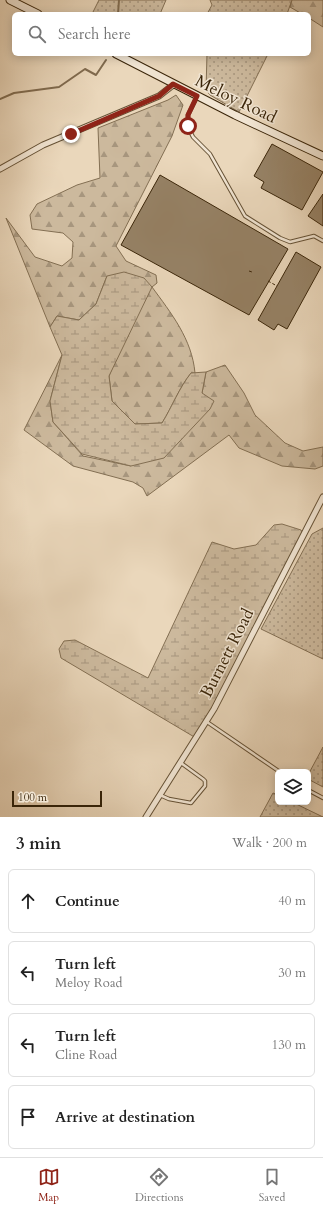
<!DOCTYPE html>
<meta charset="utf-8">
<style>
body{margin:0;font-family:Cardo,serif;background:#f2f2f2;color:#222}
.controls{position:absolute;right:12px;bottom:12px;display:grid;overflow:hidden;border-radius:6px;box-shadow:0 2px 10px #0003}
.controls button{width:36px;height:36px;display:grid;place-items:center;padding:0;border:0;border-bottom:1px solid #e0e0e0;background:#fff;color:#222;font:20px sans-serif}
.scale{position:absolute;left:12px;bottom:10px;width:90px;box-sizing:border-box;padding-left:4px;border:2px solid #3a2509;border-top:0;font-size:11px;line-height:14px;white-space:nowrap;color:#3a2509;-webkit-text-stroke:3px #f1e5d3;paint-order:stroke}
.stop{position:absolute;width:12px;height:12px;margin:-9px;border:3px solid #8f2418;border-radius:50%;background:#fff}
.stop.end{background:#8f2418;border-color:#fff;box-shadow:0 1px 4px #0008}
.list{margin:0;padding:0;list-style:none}
h2{display:flex;justify-content:space-between;align-items:center;height:52px;margin:0;padding:0 16px;font-size:17px}
h2 small{font-size:13px;font-weight:400;color:#767676}
.list li{display:grid;grid-template-columns:26px 1fr auto;gap:12px;align-items:center;box-sizing:border-box;height:64px;margin:0 8px 8px;padding:0 8px;border:1px solid #e0e0e0;border-radius:6px}
.list b{display:block;font-size:15px;white-space:nowrap}
.list p{margin:0;font-size:13px;white-space:nowrap;color:#767676}
.list em{font-size:13px;font-style:normal;color:#767676}
.icon{flex:none;width:22px;height:22px;fill:none;stroke:currentColor;stroke-width:2;stroke-linecap:round;stroke-linejoin:round}
.map{position:relative;flex:none;width:323px;height:817px;overflow:hidden}
.search{position:absolute;background:#fff;box-shadow:0 2px 10px #0003;left:12px;right:12px;top:12px;height:44px;display:flex;align-items:center;gap:10px;box-sizing:border-box;padding:0 14px;border-radius:6px;color:#767676;font-size:15px}
.sheet{height:340px;background:#fff}
nav{display:flex;justify-content:space-around;align-items:center;box-sizing:border-box;height:56px;border-top:1px solid #e0e0e0;background:#fff;font-size:11px;color:#767676}
nav a{display:grid;justify-items:center;gap:2px}
nav .on{color:#8f2418}
.map>svg:first-child{display:block}
.grass{fill:url(#grass-dots);stroke:#836f53}
.forest{fill:url(#forest-firs);stroke:#836f53}
.wetland{fill:url(#wetland-marsh);stroke:#836f53}
.lines{fill:none;stroke-linecap:round;stroke-linejoin:round}
.stream{stroke:#806b4f;stroke-width:2}
.building{fill:#968266;stroke:#3a2509}
.lane-casing{stroke:#665236;stroke-width:4.5}
.street-casing{stroke:#665236;stroke-width:7}
.secondary-casing{stroke:#3a2509;stroke-width:9}
.path{stroke:#3a2509;stroke-width:1;stroke-dasharray:3 2;stroke-linecap:butt}
.lane{stroke:#f1e5d3;stroke-width:2.5}
.street{stroke:#f1e5d3;stroke-width:5}
.secondary{stroke:#f1e5d3;stroke-width:7}
.route{stroke:#8f2418;stroke-width:5}
.labels{text-anchor:middle;dominant-baseline:central;stroke-width:3;stroke-linejoin:round;paint-order:stroke}
.street-label{font-size:17px;fill:#3a2509;stroke:#f1e5d3}
</style>
<div class="map">
<svg width="323" height="817" viewBox="0 0 323 817">
<defs>
<pattern id="grass-dots" width="8" height="8" patternUnits="userSpaceOnUse"><rect width="8" height="8" fill="#ccb99d"/><path d="M2 2h.1M6 6h.1" fill="none" stroke="#a7967e" stroke-width="1.8" stroke-linecap="round"/></pattern>
<pattern id="forest-firs" width="22" height="20" patternUnits="userSpaceOnUse"><rect width="22" height="20" fill="#ccb99d"/><path d="M5 1l3.5 6h-7zM16 11l3.5 6h-7z" fill="#a7967e"/></pattern>
<pattern id="wetland-marsh" width="20" height="14" patternUnits="userSpaceOnUse"><rect width="20" height="14" fill="#ccb99d"/><path d="M1 5h8M5 5V1M11 12h8M15 12V8" fill="none" stroke="#a7967e"/></pattern>
</defs>
<rect width="100%" height="100%" fill="#ead7bb"/>
<filter id="stains"><feTurbulence type="fractalNoise" baseFrequency=".005" numOctaves="4"/><feColorMatrix values="0 0 0 0 .2 0 0 0 0 .09 0 0 0 0 .02 0 0 0 .5 -.17"/></filter>
<radialGradient id="worn" r=".72"><stop offset=".6" stop-color="#630" stop-opacity="0"/><stop offset="1" stop-color="#630" stop-opacity=".3"/></radialGradient>
<!-- grass -->
<g class="grass">
<path d="M99 0H166L160 14H92Z"/>
<path d="M210 0H292L287 14H207L212 5Z"/>
<path d="M207 54H268L239 112 210 95 206 90Z"/>
<path d="M323 528V659L261 629 312 534Z"/>
<path d="M323 747V787L308 779V775Z"/>
<path d="M273 793 278 795V802H292L323 817H260Z"/>
</g>
<!-- forest -->
<g class="forest">
<path d="M292 0H323V27L309 18V14H302L290 7Z"/>
<path d="M176 95 183 105 172 136 116 246 126 261 156 275 157 283 152 287C171 313 192 339 195 373H191C179 388 172 407 162 423L135 424 112 401 109 376 118 354 107 276 96 304 79 320 57 316 50 327 6 218 35 257 62 266 72 258 73 242 63 233 32 229 30 215 37 204 77 185 100 178 98 128 168 100Z"/>
<path d="M62 355 50 401 53 422 83 456 131 466 202 393 206 372 225 365 244 393 255 415 285 443 303 451 323 447V466L315 469 282 466 239 448 229 435 147 496 143 488 133 482 73 466 24 430Z"/>
</g>
<!-- wetland -->
<g class="wetland">
<path d="M124 272 144 278 152 287 109 376 112 401 135 424 162 423C172 407 179 388 191 373L206 372 202 393 214 401 210 409 164 458 131 466 82 454 53 422 50 401 62 355 50 327 57 316 79 320 96 304 107 276Z"/>
<path d="M282 524 301 530 303 534 196 738 61 658 59 649 64 641 75 640 148 678 212 542 234 549 256 545 274 525Z"/>
</g>
<g class="lines">
<!-- stream -->
<g class="stream">
<path d="M118 14 119 0"/>
<path d="M0 99 14 93 59 87 85 69 96 75 106 60"/>
</g>
</g>
<!-- building -->
<g class="building">
<path d="M272 144 323 172 302 210 261 188 264 182 254 176Z"/>
<path d="M160 175 288 249 249 315 121 245Z"/>
<path d="M323 194V226L308 216Z"/>
<path d="M296 252 321 267 287 329 278 324 274 330 258 320Z"/>
</g>
<g class="lines">
<!-- lane casing -->
<g class="lane-casing">
<g id="lane">
<path d="M197 97 188 115V127L193 137 210 154 245 216 280 238 290 242 314 236 323 241"/>
<path d="M207 722 280 772"/>
<path d="M308 790 323 798"/>
<path d="M160 795 169 799 191 803 205 786V781L203 779 181 763"/>
</g>
</g>
<!-- street casing -->
<g class="street-casing">
<g id="street">
<path d="M0 169 43 145 159 96 173 85"/>
<path d="M146 817 214 709 323 497"/>
</g>
</g>
<!-- secondary casing -->
<g class="secondary-casing">
<g id="secondary">
<path d="M10 0 38 14"/>
<path d="M116 54 235 115 323 156"/>
</g>
</g>
<!-- path -->
<g class="path">
<path d="M249 271 252 272"/>
<path d="M268 281 277 286"/>
</g>
<!-- lane -->
<use href="#lane" class="lane"/>
<!-- street -->
<use href="#street" class="street"/>
<!-- secondary -->
<use href="#secondary" class="secondary"/>
</g>
<g class="lines">
<!-- route -->
<path class="route" d="M71 134 159 96 173 84 197 96 188 115V126"/>
</g>
<g class="labels">
<!-- street labels -->
<g class="street-label">
<text transform="translate(236 99) rotate(26)">Meloy Road</text>
<text transform="translate(227 653) rotate(-63)">Burnett Road</text>
</g>
</g>
<rect width="100%" height="100%" filter="url(#stains)"/>
<rect width="100%" height="100%" fill="url(#worn)"/>
</svg>
<div class="controls">
<button><svg class="icon" aria-label="layers" viewBox="0 0 24 24"><path d="M12 4l9 5-9 5-9-5zM3 14l9 5 9-5"/></svg></button>
</div>
<div class="scale">100 m</div>
<div class="stop" style="left:188px;top:126px"></div>
<div class="stop end" style="left:71px;top:134px"></div>
<div class="search"><svg class="icon" aria-label="search" viewBox="0 0 24 24"><circle cx="10" cy="10" r="6"/><path d="M15 15l6 6"/></svg>Search here</div>
</div>
<section class="sheet">
<h2>3 min<small>Walk · 200 m</small></h2>
<ul class="list">
<li><svg class="icon" aria-label="ahead" viewBox="0 0 24 24"><path d="M12 20V5M6 11l6-6 6 6"/></svg><div><b>Continue</b></div><em>40 m</em></li>
<li><svg class="icon" aria-label="left" viewBox="0 0 24 24"><path d="M17 20v-9H6M10 6l-5 5 5 5"/></svg><div><b>Turn left</b><p>Meloy Road</p></div><em>30 m</em></li>
<li><svg class="icon" aria-label="left" viewBox="0 0 24 24"><path d="M17 20v-9H6M10 6l-5 5 5 5"/></svg><div><b>Turn left</b><p>Cline Road</p></div><em>130 m</em></li>
<li><svg class="icon" aria-label="arrive" viewBox="0 0 24 24"><path d="M6 21V4h12l-3 4 3 4H6"/></svg><div><b>Arrive at destination</b></div></li>
</ul>
</section>
<nav>
<a class="on"><svg class="icon" aria-label="map" viewBox="0 0 24 24"><path d="M3 6l6-2 6 2 6-2v14l-6 2-6-2-6 2zM9 4v14M15 6v14"/></svg>Map</a>
<a><svg class="icon" aria-label="directions" viewBox="0 0 24 24"><path d="M12 3l9 9-9 9-9-9zM9 14v-3h6M13 9l2 2-2 2"/></svg>Directions</a>
<a><svg class="icon" aria-label="saved" viewBox="0 0 24 24"><path d="M7 4h10v16l-5-4-5 4z"/></svg>Saved</a>
</nav>
